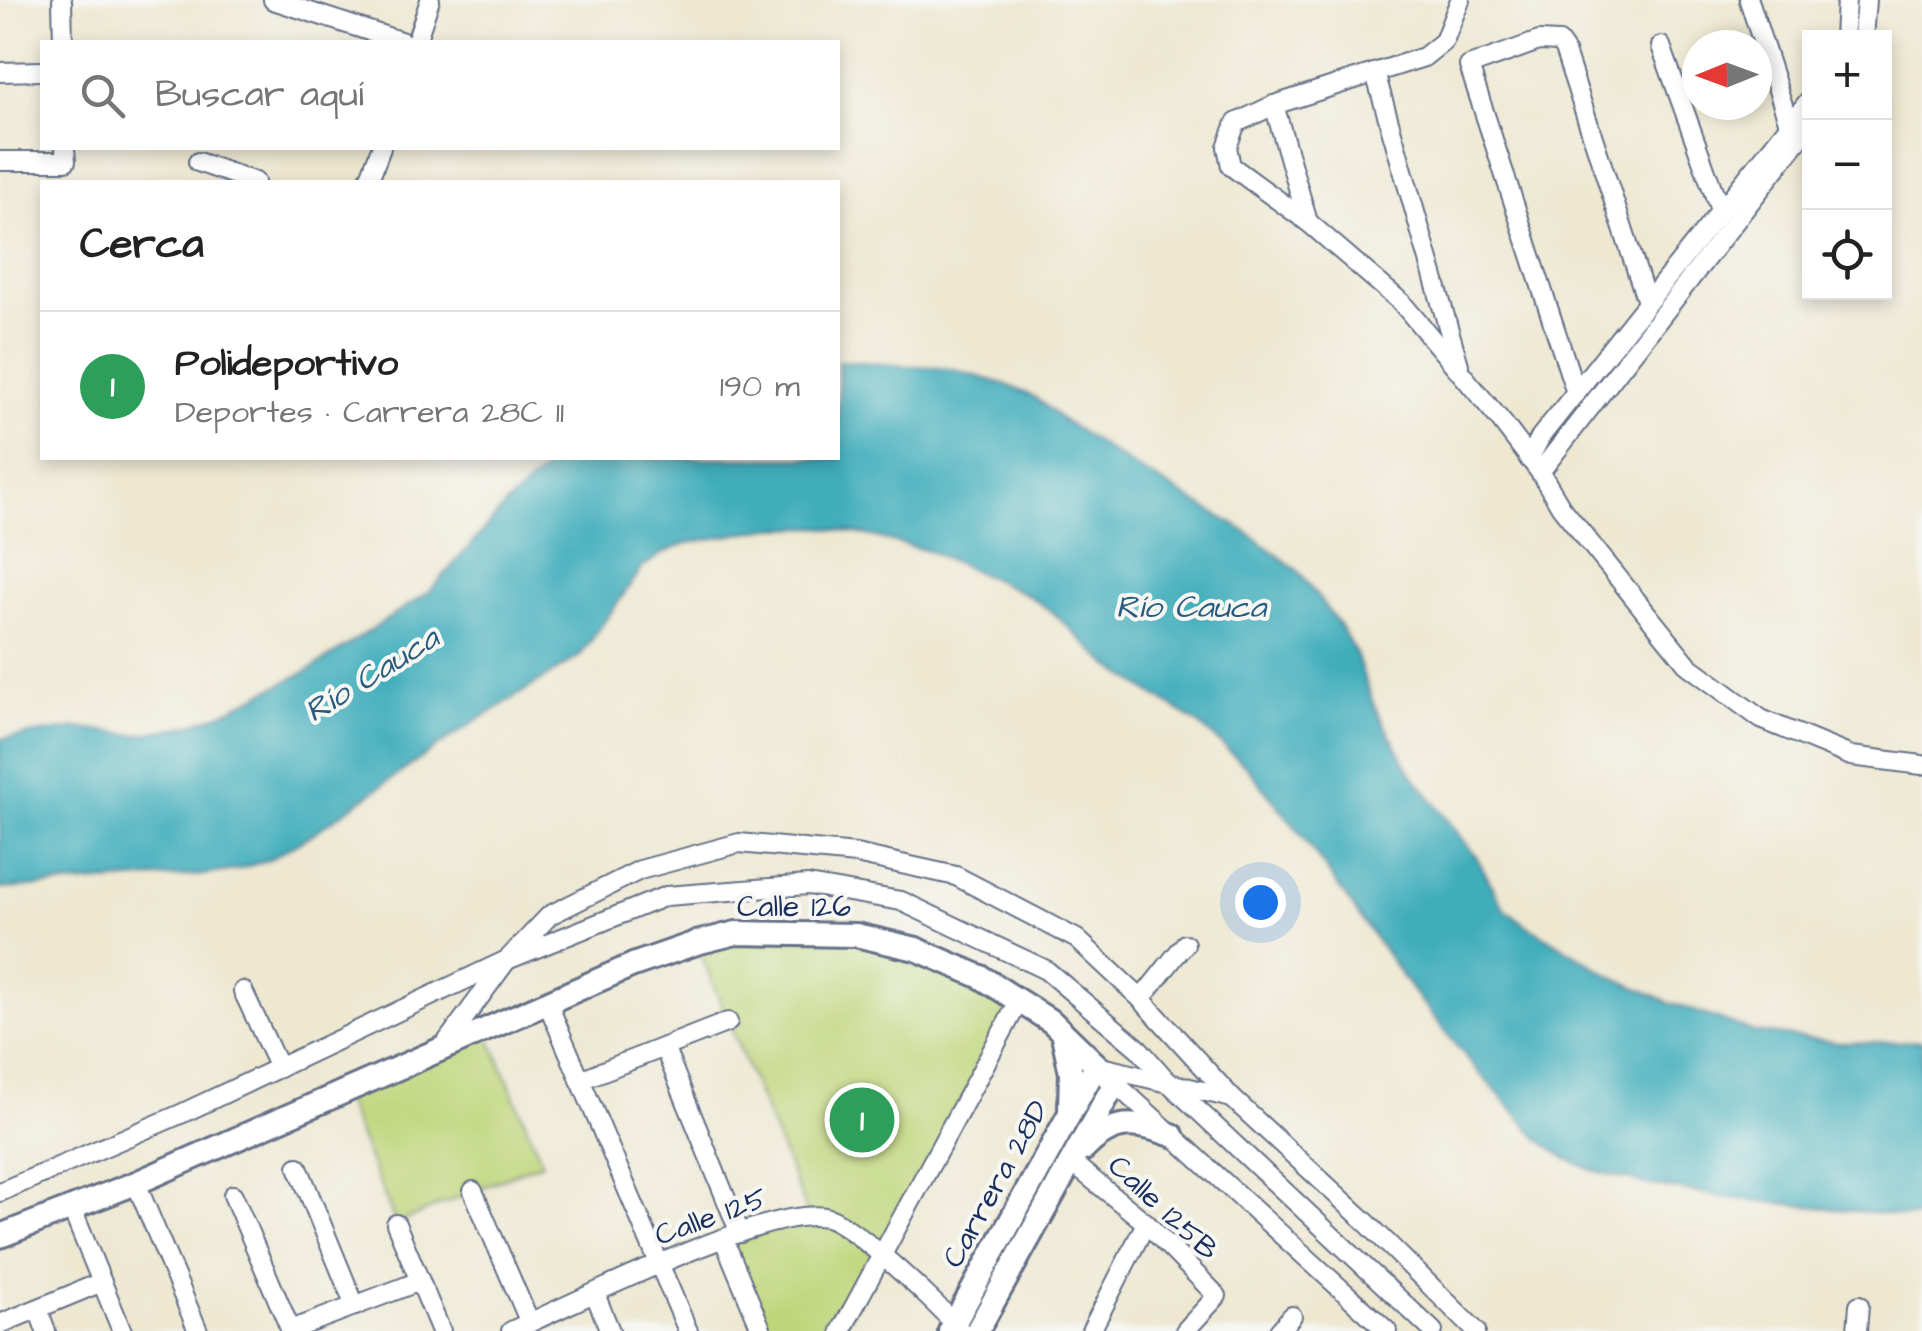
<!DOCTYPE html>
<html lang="es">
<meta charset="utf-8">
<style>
body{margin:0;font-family:"Architects Daughter",sans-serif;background:#f6f6f6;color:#222}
.controls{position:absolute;right:30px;top:30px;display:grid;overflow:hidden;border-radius:0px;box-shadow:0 5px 15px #0003}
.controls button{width:90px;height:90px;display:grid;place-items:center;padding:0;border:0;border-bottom:2px solid #e0e0e0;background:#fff;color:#222;font:50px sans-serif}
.compass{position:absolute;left:1682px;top:30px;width:90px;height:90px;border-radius:50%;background:#fff;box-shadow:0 5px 15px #0003;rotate:269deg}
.you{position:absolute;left:1260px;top:902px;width:35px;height:35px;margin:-25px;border:8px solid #fff;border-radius:50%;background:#1a73e8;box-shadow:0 0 0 15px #1a73e833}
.badge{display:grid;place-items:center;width:65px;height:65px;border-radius:50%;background:#db2777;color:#fff;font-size:32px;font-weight:700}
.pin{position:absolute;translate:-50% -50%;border:5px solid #fff;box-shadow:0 2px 10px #0006}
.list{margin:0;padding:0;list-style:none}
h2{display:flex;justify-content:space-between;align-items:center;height:130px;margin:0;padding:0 40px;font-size:42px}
h2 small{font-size:32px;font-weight:400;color:#767676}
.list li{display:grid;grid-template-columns:65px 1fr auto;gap:30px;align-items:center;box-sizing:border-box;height:150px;padding:0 40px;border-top:2px solid #e0e0e0}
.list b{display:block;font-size:38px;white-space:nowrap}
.list p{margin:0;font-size:32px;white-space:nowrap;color:#767676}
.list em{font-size:32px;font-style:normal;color:#767676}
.icon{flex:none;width:55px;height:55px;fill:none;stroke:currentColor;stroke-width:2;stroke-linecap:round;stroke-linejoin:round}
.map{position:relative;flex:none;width:1922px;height:1331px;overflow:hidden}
.search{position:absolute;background:#fff;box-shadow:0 5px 15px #0003;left:40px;top:40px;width:800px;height:110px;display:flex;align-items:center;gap:25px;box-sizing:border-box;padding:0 35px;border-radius:0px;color:#767676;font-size:38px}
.panel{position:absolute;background:#fff;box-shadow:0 5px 15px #0003;left:40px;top:180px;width:800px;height:280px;border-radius:0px}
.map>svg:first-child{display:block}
.green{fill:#bfd579;stroke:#6d826c;stroke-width:2.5}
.water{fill:#3fadbb;stroke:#2d6e8c;stroke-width:2.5}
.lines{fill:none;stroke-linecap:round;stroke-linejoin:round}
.minor-casing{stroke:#657086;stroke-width:22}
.tertiary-casing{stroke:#657086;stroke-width:28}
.minor{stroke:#fff;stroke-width:18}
.tertiary{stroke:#fff;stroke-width:22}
.labels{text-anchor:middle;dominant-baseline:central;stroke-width:8;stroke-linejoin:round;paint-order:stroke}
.street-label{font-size:30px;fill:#1b2f5e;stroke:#f6f6f2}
.water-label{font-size:32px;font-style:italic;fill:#285b7f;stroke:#f6f6f2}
</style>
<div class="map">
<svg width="1922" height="1331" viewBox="0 0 1922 1331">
<rect width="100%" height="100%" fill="#f6f6f2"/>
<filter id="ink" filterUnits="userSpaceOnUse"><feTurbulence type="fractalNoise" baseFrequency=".01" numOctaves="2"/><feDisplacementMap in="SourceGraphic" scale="20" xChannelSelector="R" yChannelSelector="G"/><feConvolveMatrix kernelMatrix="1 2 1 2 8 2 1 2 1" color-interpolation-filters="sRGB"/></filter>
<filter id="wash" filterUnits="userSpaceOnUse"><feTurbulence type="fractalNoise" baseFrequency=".0048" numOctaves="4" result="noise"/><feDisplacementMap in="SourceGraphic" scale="40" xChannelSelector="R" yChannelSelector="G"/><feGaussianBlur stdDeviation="2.25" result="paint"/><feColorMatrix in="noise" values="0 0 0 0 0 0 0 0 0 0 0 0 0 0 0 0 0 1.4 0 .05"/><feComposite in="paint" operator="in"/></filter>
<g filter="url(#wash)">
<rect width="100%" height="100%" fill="#eee8d1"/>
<!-- green -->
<g class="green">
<path d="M856 935 1019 1001 841 1331H762L724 1240 809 1217 696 943Z"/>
<path d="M486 1028 542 1162 396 1224 341 1092Z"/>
</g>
<!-- water -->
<path class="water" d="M838 361 951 369 1004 384 1033 396 1062 420 1131 465 1247 532 1297 570 1339 625 1356 654 1374 706 1410 771 1477 858 1504 908 1525 924 1613 977 1669 1002 1754 1032 1840 1043 1922 1041V1218L1731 1198 1650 1185 1592 1170 1567 1159 1541 1141 1474 1067 1412 990 1300 833 1247 767 1200 725 1109 665 1051 611 1024 593 932 552 872 536 820 527 770 528 688 543 663 553 643 567 580 656 459 732 314 833 268 860 236 870 202 875 0 889V739L77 728 137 735 186 726 218 715 311 669 430 591 506 505 557 458H838Z"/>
</g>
<g filter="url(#ink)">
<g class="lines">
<!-- minor casing -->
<g class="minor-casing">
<g id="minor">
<path d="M62 0 63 42"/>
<path d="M273 0 403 42"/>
<path d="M1460 0 1444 41 1424 57 1274 105 1236 123 1227 147 1231 166 1308 222 1401 302 1502 422 1540 472 1561 507 1689 666 1761 719 1851 756 1922 765"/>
<path d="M1749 0 1789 124"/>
<path d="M1844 38 1846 0"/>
<path d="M1863 38 1866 0"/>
<path d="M416 42 430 0"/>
<path d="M1661 46 1720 210"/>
<path d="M0 72 42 71"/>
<path d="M1375 73 1459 365"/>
<path d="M1274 105 1308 222"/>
<path d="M0 161H66L65 148"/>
<path d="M198 162 255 182"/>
<path d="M368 182 381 148"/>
<path d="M1576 393 1469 66 1539 41 1559 42 1564 49 1647 302"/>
<path d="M1529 459 1541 436 1810 99"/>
<path d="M1540 472 1810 125"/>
<path d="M243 991 279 1068"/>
<path d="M1141 999 1185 944"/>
<path d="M547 1002 688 1331"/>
<path d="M443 1047 507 960 550 915 640 870 739 843 856 854 956 876 1077 939 1141 999 1232 1098 1365 1221 1476 1331"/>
<path d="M664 1047 740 1233"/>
<path d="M1097 1066 1232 1098"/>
<path d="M580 1080 728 1022"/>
<path d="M1115 1083 1387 1331"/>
<path d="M1071 1162 1146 1223 1217 1296 1185 1331"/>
<path d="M298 1167 355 1306"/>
<path d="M136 1183 198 1331"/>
<path d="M473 1191 530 1323"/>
<path d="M0 1192 183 1113 507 960 666 896 808 885 901 901 1046 970 1139 1049 1168 1082 1433 1331"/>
<path d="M233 1195 291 1331"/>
<path d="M71 1207 122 1331"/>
<path d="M396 1224 441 1331"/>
<path d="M724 1240 762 1331"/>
<path d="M595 1294 610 1331"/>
<path d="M38 1309 46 1331"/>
<path d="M0 1324 102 1282"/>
<path d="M291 1330 420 1281"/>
<path d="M511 1331C576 1303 764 1206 826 1217 851 1222 942 1308 960 1330"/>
<path d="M841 1331 1019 1001"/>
<path d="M1091 1331 1146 1223"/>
<path d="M1279 1331 1292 1316"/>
<path d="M1857 1331 1859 1305"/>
</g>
</g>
<!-- tertiary casing -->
<g class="tertiary-casing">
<g id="tertiary">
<path d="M1063 1035 1071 1073 1070 1107"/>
<path d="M1084 1149C1113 1119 1135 1121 1172 1135"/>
<path d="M0 1236 136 1183 633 965 696 943 736 933 856 935 916 949 981 977 1052 1022 1115 1083 977 1331"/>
<path d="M950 1331 1096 1066"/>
</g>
</g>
<!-- minor -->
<use href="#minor" class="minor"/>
<!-- tertiary -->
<use href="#tertiary" class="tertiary"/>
</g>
</g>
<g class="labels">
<!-- street labels -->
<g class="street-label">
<text x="794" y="907">Calle 126</text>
<text transform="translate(996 1184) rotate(-61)">Carrera 28D</text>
<text transform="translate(1163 1208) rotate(43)">Calle 125B</text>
<text transform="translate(711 1217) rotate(-20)">Calle 125</text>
</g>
<!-- water labels -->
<g class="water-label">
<text x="1191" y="607">Río Cauca</text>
<text transform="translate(372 675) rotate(-32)">Río Cauca</text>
</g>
</g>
</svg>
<div class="controls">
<button>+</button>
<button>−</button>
<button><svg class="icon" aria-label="locate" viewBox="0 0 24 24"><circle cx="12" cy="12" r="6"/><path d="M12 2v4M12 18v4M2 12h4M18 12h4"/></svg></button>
</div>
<svg class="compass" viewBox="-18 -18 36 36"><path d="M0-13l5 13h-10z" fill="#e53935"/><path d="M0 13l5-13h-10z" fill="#767676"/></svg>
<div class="you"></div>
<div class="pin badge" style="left:862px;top:1120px;background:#2e9e5b">1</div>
<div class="search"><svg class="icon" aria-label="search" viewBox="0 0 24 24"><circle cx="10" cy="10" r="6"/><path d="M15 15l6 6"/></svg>Buscar aquí</div>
<section class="panel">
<h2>Cerca<small></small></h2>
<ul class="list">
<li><span class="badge" style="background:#2e9e5b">1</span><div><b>Polideportivo</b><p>Deportes · Carrera 28C 11</p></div><em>190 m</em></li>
</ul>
</section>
</div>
